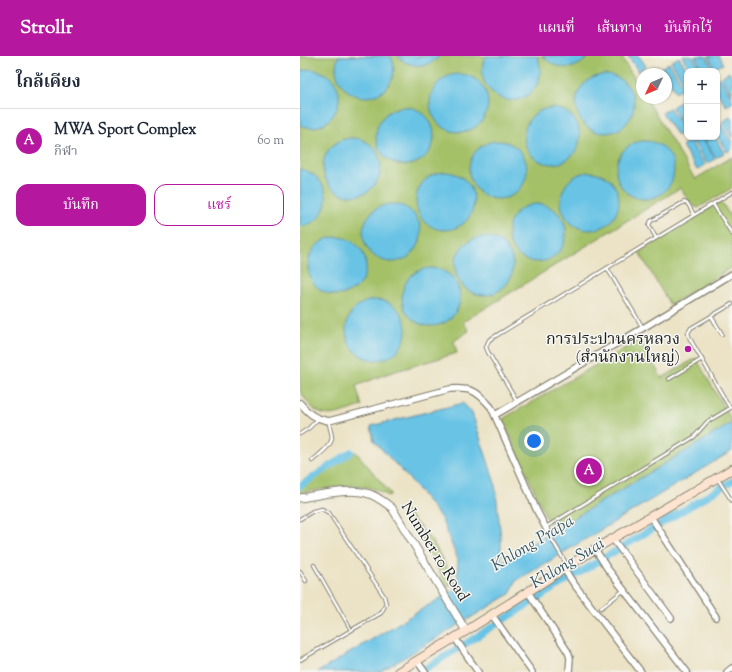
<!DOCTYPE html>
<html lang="th">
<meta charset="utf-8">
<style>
body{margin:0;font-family:"Sorts Mill Goudy","Noto Serif Thai",serif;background:#f6f6f7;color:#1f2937}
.controls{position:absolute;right:12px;top:12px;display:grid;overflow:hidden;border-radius:8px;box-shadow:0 1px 3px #0004}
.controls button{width:36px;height:36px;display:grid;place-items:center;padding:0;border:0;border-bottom:1px solid #e0e1e3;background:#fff;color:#1f2937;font:20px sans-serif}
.compass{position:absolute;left:336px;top:12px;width:36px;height:36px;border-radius:50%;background:#fff;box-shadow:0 1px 3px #0004;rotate:226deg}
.you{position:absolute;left:234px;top:385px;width:14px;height:14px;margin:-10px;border:3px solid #fff;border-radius:50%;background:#1a73e8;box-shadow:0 0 0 6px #1a73e833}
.badge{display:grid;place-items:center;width:26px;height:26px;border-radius:50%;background:#b5179e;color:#fff;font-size:13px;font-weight:700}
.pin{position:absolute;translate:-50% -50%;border:2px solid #fff;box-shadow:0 1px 4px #0006}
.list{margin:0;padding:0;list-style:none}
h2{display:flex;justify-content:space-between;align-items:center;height:52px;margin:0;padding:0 16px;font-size:17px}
h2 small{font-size:13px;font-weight:400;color:#747a83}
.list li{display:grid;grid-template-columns:26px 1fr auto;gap:12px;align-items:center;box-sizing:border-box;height:64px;padding:0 16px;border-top:1px solid #e0e1e3}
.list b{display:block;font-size:15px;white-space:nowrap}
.list p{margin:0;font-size:13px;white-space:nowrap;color:#747a83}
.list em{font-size:13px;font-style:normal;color:#747a83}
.actions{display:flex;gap:8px;padding:12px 16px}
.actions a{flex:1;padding:9px 0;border:1px solid #b5179e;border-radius:12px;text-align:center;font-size:14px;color:#b5179e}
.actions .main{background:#b5179e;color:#fff}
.map{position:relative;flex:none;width:432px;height:616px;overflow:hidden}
header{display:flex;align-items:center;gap:24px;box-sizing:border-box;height:56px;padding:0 20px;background:#b5179e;color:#fff}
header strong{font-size:19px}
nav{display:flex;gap:22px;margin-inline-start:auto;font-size:14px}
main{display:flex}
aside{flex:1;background:#fff}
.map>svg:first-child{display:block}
.green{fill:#a4c168;stroke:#606e42}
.water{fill:#68c3e5;stroke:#427080}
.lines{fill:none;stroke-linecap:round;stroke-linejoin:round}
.canal{stroke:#68c3e5;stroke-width:7}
.service-casing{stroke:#848071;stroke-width:4.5}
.minor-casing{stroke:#848071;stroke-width:8}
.tertiary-casing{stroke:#848071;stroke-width:9}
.secondary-casing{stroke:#848071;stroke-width:10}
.service{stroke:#fff;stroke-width:2.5}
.minor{stroke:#fff;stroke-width:5.5}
.tertiary{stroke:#fff;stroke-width:7}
.secondary{stroke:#fde4d0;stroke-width:8}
.poi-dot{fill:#b5179e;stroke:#f6f6f2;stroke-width:1.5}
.labels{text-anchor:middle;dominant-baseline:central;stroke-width:3;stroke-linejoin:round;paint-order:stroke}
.poi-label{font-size:16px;fill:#1c1c1c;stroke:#f6f6f2;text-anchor:end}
.street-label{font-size:16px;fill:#1c1c1c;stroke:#f6f6f2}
.water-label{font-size:17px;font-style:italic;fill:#375662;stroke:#f6f6f2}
</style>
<header>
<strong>Strollr</strong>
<nav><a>แผนที่</a><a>เส้นทาง</a><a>บันทึกไว้</a></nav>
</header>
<main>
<aside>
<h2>ใกล้เคียง<small></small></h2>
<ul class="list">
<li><span class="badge">A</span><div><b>MWA Sport Complex</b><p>กีฬา</p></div><em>60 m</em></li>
</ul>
<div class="actions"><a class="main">บันทึก</a><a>แชร์</a></div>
</aside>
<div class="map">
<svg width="432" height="616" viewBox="0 0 432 616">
<rect width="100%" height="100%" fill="#f6f6f2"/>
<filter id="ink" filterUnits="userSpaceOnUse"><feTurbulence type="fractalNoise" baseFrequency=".025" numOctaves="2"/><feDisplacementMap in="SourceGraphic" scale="8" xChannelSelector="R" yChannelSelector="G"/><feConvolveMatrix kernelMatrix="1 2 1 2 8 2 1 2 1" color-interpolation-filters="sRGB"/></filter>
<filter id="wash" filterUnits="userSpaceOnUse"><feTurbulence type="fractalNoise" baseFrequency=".012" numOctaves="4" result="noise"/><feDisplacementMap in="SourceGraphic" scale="16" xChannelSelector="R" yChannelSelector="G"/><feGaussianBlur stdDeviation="0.9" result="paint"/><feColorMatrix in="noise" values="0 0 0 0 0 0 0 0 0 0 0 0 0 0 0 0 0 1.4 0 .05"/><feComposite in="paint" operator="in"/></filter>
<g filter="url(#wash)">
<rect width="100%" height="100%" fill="#ece3c6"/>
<!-- green -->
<g class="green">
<path d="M0 0H321L342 35V42H346L395 123 432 101V132L398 152 392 149 380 132 163 266 169 275 154 285 157 297 86 318 56 330 62 350C31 360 19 368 0 335Z"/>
<path d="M421 145 432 163V211L370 249 339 196Z"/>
<path d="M339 284 362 322 396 302 432 365V367L253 475 246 461 205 369 204 362Z"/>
<path d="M56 396 91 438 88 440C62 422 29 433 0 437V433Z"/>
<path d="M104 453 133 486 155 527 148 531Z"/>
</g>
<!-- water -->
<g class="water">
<path d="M39 0H91C106 36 57 58 39 24 35 17 35 7 39 0Z"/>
<path d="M97 0H140C128 13 109 12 97 0Z"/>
<path d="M186 0H237C251 31 217 59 192 36 188 32 184 27 183 21 182 13 182 6 186 0Z"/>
<path d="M242 0H289C274 17 258 14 242 0Z"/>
<path d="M328 0H339L346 10 338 15Z"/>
<path d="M382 0H393L402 15H391Z"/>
<path d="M395 0H406L414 13 410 15H404Z"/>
<path d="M408 0H419L423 8 415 12Z"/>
<path d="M379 1 388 15H387L386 30 371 6Z"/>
<path d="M369 7 384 31 376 36 361 12Z"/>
<path d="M11 13C61 22 36 84 0 69V15Z"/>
<path d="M429 16 432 21V39L421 21Z"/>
<circle cx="159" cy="47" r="29"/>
<circle cx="305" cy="48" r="29"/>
<path d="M419 21 432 42V47L426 50 417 36V23Z"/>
<path d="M380 46 387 57V75L372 51Z"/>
<circle cx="105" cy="80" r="29"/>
<circle cx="252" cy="80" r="28"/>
<path d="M370 52 385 75 377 80 362 57Z"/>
<path d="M430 61 432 64V82L422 66Z"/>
<path d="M420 67 432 86V93L427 96 417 80V69Z"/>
<path d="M398 81H402L415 103 407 108 392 84Z"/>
<path d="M403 81H415L424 97 416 102Z"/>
<circle cx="52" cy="111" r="29"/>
<circle cx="345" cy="114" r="29"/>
<circle cx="198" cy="114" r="29"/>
<path d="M390 85 405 109 397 114 382 90Z"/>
<path d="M0 113C23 117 36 145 17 163 12 168 6 169 0 171Z"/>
<circle cx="290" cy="145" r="29"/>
<circle cx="145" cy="145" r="29"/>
<circle cx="237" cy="177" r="29"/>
<circle cx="92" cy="177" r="29"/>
<circle cx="37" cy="210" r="29"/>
<circle cx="184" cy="210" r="29"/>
<circle cx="131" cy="241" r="29"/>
<circle cx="76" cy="274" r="30"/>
<path d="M163 347 172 357 195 427 201 482V506L432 367V395L216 525 210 538 80 616H18L157 532 158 504 141 462 112 426 74 385 71 370Z"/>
</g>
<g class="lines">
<!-- canal -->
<g class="canal">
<path d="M0 430 51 396"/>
<path d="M120 616 259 529 432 425"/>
</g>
</g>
</g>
<g filter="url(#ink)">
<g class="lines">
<!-- service casing -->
<g class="service-casing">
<g id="service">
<path d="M413 148 432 178"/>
<path d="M356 182 349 169 351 165 384 146 388 148 394 159"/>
<path d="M307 212 343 272"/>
<path d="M411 260 422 278"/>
<path d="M369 323 402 303"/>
<path d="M217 345 188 296 186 291 189 284 432 136"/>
<path d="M430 352 390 283 388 277 391 272 432 248"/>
<path d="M0 378 9 372 18 363"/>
<path d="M12 405C18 399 31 391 32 382 32 377 29 371 29 366"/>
<path d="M417 422 432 445"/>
<path d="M0 463 13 455 22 453 29 457 84 540 86 548 81 557 0 604"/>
<path d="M246 471 394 381 407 366 432 351"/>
<path d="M248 477 267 509"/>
<path d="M14 509 51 574"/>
<path d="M0 515 6 525"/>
<path d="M301 552 324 534"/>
</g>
</g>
<!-- minor casing -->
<g class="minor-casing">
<g id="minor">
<path d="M0 347C10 359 14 362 29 365L150 333C172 332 176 334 191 351L237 455 248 476"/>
<path d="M195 359 343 272 432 218"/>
<path d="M351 461 416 561"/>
<path d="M313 483 371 562"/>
<path d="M295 493 307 512 387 616"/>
<path d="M264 513 274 528 341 616"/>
<path d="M228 536 268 596 270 602 269 616"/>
<path d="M192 559 232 616"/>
<path d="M155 582 178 616"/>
<path d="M117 605 125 616"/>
<path d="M427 616 432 612"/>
</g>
</g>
<!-- tertiary casing -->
<g class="tertiary-casing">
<path id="tertiary" d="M0 442C18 439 49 432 66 437 76 439 84 446 92 452L166 575"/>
</g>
<!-- secondary casing -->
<g class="secondary-casing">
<path id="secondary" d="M98 616 166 575 295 493 432 413"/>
</g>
<!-- service -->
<use href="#service" class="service"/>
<!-- minor -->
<use href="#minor" class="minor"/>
<!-- tertiary -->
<use href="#tertiary" class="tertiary"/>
<!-- secondary -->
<use href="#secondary" class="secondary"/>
</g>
</g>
<!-- markers -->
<circle class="poi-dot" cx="388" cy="293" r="4"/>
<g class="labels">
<!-- poi labels -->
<g class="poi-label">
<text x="380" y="284">การประปานครหลวง<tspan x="380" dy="18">(สำนักงานใหญ่)</tspan></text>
</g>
<!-- street labels -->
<g class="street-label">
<text transform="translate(134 496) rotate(58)">Number 10 Road</text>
</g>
<!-- water labels -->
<g class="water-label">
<text transform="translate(233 488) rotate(-31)">Khlong Prapa</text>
<text transform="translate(268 508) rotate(-31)">Khlong Suai</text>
</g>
</g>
</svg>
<div class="controls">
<button>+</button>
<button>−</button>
</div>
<svg class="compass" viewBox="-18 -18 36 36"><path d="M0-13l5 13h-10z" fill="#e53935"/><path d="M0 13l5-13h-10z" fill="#747a83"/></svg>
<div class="you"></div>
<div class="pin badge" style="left:289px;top:415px">A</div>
</div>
</main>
